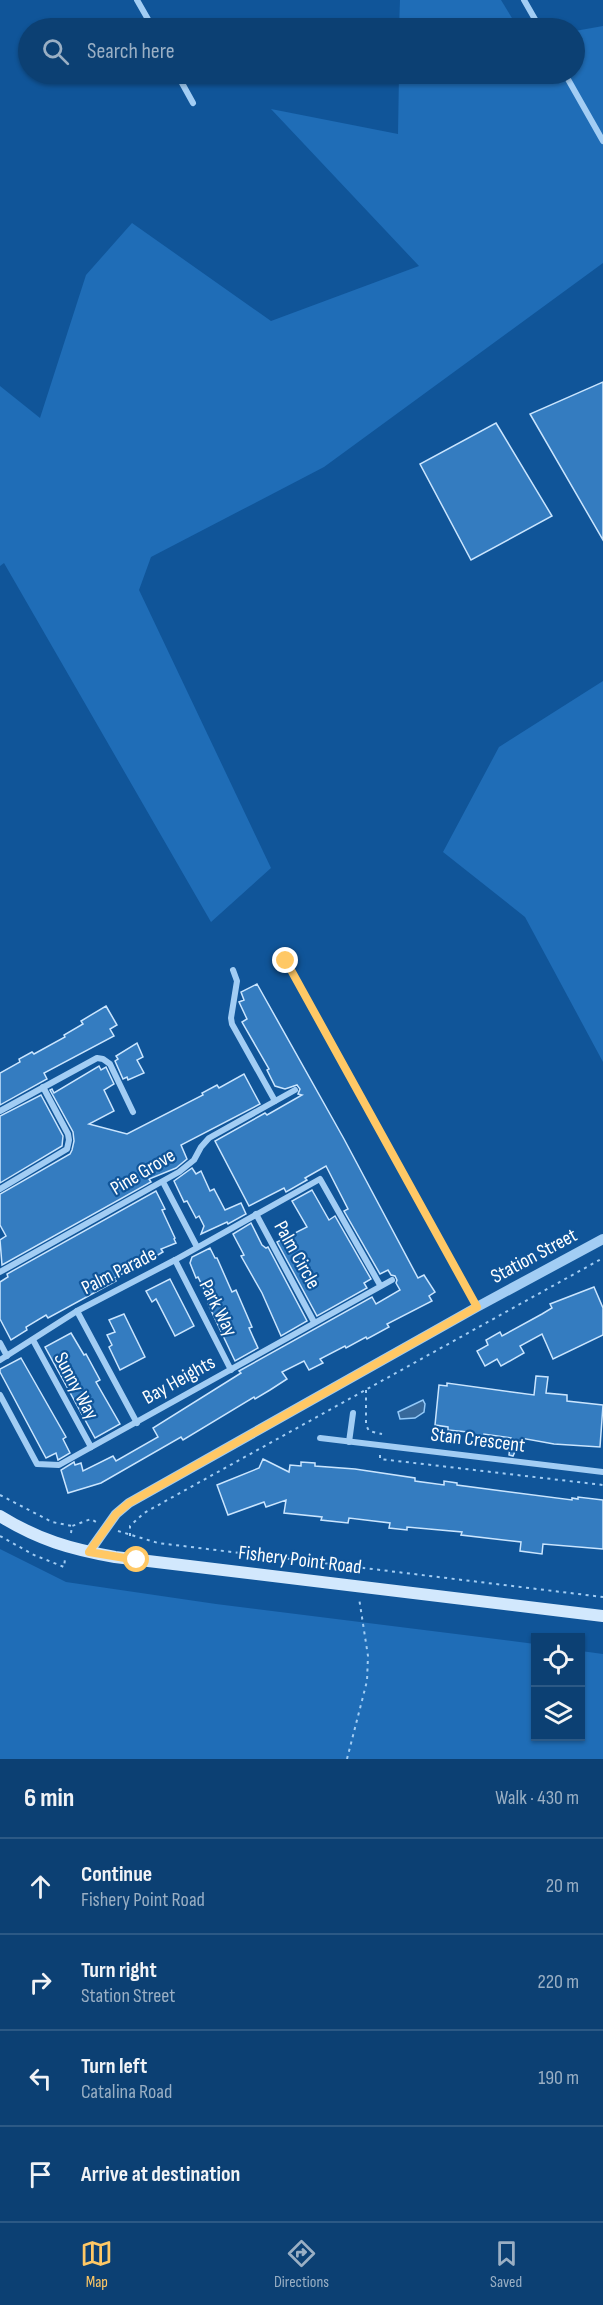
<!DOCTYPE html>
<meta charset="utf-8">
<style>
body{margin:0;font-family:"Sofia Sans Condensed",sans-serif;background:#154778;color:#f1f3f6}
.controls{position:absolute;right:18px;bottom:18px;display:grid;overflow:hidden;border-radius:0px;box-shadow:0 2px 4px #0004}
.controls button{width:54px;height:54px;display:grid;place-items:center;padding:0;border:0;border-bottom:2px solid #2c5985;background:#0c4073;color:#f1f3f6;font:30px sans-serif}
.stop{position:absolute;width:18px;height:18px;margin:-14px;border:4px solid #ffc865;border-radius:50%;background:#fff}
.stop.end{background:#ffc865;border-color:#fff;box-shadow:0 2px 6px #0008}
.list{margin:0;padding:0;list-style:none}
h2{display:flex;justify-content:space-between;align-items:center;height:78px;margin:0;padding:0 24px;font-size:26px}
h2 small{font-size:20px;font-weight:400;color:#9aafc4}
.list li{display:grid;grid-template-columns:39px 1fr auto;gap:18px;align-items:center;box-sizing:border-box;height:96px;padding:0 24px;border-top:2px solid #2c5985}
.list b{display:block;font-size:22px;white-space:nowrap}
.list p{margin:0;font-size:20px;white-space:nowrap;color:#9aafc4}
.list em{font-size:20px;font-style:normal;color:#9aafc4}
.icon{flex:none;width:33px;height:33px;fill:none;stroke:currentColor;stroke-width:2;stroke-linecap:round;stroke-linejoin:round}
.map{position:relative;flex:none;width:603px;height:1759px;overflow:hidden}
.search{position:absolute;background:#0c4073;box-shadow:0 2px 4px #0004;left:18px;right:18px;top:18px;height:66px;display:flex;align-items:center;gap:15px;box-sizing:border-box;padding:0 21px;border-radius:33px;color:#9aafc4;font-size:22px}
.sheet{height:462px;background:#0c4073}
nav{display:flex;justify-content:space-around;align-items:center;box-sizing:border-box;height:84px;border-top:2px solid #2c5985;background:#0c4073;font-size:16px;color:#9aafc4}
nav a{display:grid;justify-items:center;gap:3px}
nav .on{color:#ffc865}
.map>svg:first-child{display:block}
.green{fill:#1f6db7}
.water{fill:#37699b;stroke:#93c9f8;stroke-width:1.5}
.building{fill:#347cc0;stroke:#cae5fe;stroke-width:1.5}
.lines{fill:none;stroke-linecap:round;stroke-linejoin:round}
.path{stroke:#a2cdf4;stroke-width:2;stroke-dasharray:3 4.5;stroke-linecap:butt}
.minor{stroke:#a2cdf4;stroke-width:6}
.tertiary{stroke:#a2cdf4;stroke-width:10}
.secondary{stroke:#d2e8fd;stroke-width:12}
.route{stroke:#ffc865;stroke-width:8}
.labels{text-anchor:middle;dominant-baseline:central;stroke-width:4.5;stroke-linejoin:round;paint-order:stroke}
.street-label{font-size:20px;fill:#fff;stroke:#105599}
</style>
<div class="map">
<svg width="603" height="1759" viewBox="0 0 603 1759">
<rect width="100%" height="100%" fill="#105599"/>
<!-- green -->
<g class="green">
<path d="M400 0H501L518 28H399Z"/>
<path d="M603 26V263L324 467 151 557 139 590 271 868 211 922 4 563 0 566V386L40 418 86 275 132 223 271 321 419 266 271 109 398 134 399 74H574L575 31Z"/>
<path d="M603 681V1062L525 917 443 852 499 747Z"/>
<path d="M0 1549 66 1582 216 1604 535 1644 536 1736H580L581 1651 603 1654V1759H0Z"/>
</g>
<!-- water -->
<path class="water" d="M423 1400 425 1404 424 1412 415 1418 400 1419 398 1412Z"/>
<!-- building -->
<g class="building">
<path d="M603 382V540L530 414Z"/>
<path d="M496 423 552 516 471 560 420 464Z"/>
<path d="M257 984 344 1139 418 1278 424 1275 435 1292 429 1296 432 1301 387 1324 389 1327 367 1339 366 1337 346 1348 345 1346 320 1359 323 1363 309 1370 304 1361 282 1372 287 1379 270 1390 255 1399 254 1397 183 1440 181 1437 101 1483 68 1493 61 1470 74 1462 75 1465 81 1463 83 1471 113 1456 116 1461 158 1437 153 1428 241 1373 239 1371 372 1297 376 1304 400 1290 396 1283 397 1280 395 1276 391 1275 388 1270 380 1274 344 1211 348 1209 326 1166 305 1178 307 1180 286 1192 284 1188 249 1206 215 1141 265 1113 267 1115 302 1095 298 1094 300 1089 297 1085 285 1089 275 1086 267 1070 269 1069 242 1022 247 1019 239 1002 244 1000 241 992Z"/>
<path d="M106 1006 117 1025 110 1029 114 1036 44 1073 47 1079 0 1105V1073L20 1062 19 1059 32 1052 34 1054 65 1037 64 1035 83 1024 81 1021Z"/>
<path d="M137 1043 143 1057 137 1060 144 1073 128 1080 127 1077 123 1079 115 1061 118 1059 116 1056Z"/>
<path d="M99 1066 101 1070 106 1067 114 1084 104 1090 114 1111 89 1124 127 1134 203 1095 202 1093 217 1085 219 1088 244 1074 260 1104 181 1145 187 1159 176 1168 149 1179 151 1182 2 1265 0 1240 6 1236 0 1225V1194L70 1154 72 1150 74 1141 73 1132 50 1090 52 1089 54 1093Z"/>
<path d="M41 1095 63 1136 62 1146 0 1183V1116Z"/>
<path d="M192 1168 196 1174 201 1171 210 1191 214 1189 225 1210 241 1203 246 1214 228 1224 227 1222 201 1234 204 1226 199 1216 196 1218 187 1201 184 1202 174 1181Z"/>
<path d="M312 1190 329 1220 335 1216 371 1279 364 1283 367 1288 317 1316 277 1242 307 1227 292 1201Z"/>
<path d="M156 1191 165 1209 162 1210 175 1238 174 1239 176 1243 161 1249 163 1252 151 1259 114 1278 116 1281 48 1318 46 1315 26 1327 27 1330 11 1340 0 1319V1282L8 1277 7 1274Z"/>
<path d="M251 1223 262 1245 266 1248 268 1247 307 1321 281 1336 262 1293 241 1256 244 1255 233 1234Z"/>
<path d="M210 1248 215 1258H217L232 1292 236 1290 252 1327 249 1328 258 1348 235 1361 208 1304 210 1302 198 1277 196 1278 190 1263 192 1257Z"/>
<path d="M170 1279 194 1326 175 1336 156 1299 152 1302 146 1291Z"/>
<path d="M594 1287 603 1308V1335L553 1359 542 1334 520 1346 524 1353 501 1366 497 1359 485 1366 477 1351 488 1345 486 1340 500 1332 502 1336 542 1314 552 1308 550 1304Z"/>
<path d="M124 1314 145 1357 120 1370 109 1347 112 1345 107 1335 115 1332 109 1320Z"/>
<path d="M71 1333 84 1355 86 1354 100 1380 96 1382 120 1424 95 1438 45 1347Z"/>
<path d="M21 1358 66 1437 63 1439 70 1453 58 1460 56 1453 46 1458 0 1372V1369Z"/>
<path d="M536 1376 548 1377 546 1393 567 1395V1401L603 1405 600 1447 554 1444 521 1438 513 1456 509 1455 511 1438 484 1434V1438L473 1437V1435L468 1432 448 1430V1427L435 1425 439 1385 447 1386V1383L534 1395Z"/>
<path d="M263 1459 289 1472 290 1465 301 1466V1462L315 1463V1466L355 1469 415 1478V1481L444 1485V1481L457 1483V1485L572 1500V1498L578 1499V1497L603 1500V1549L543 1544 542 1554 520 1551 521 1542 461 1535 462 1532 407 1527V1530L389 1528 390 1523 349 1518 348 1523 321 1520 322 1517 284 1513 286 1500 266 1507 264 1502 228 1515 217 1485 259 1468Z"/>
</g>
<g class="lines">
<!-- path -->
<g class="path">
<path d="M366 1390V1425L369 1431 382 1434"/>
<path d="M380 1455V1459L603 1485"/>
<path d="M0 1495 52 1522 72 1526"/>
<path d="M118 1531 158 1543 603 1597"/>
<path d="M71 1533 72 1526 91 1519 96 1522"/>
<path d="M0 1536 34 1555 64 1567 65 1559"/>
<path d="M130 1536V1526L144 1513 603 1258"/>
<path d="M347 1759 367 1681 368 1656 359 1598"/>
</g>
<!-- minor -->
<g class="minor">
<path d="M137 0 153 28"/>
<path d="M524 0 540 28"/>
<path d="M177 74 193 103"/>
<path d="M565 74 603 141"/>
<path d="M286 961 477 1307"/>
<path d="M233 970 237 981 231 1018 232 1024 275 1101"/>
<path d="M0 1111 97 1058 103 1059 110 1064 133 1112"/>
<path d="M163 1182 197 1247"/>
<path d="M0 1189 67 1149 69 1140 68 1134 43 1087"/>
<path d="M256 1214 314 1322"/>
<path d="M175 1260 231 1370"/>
<path d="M0 1272 179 1172 194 1160 201 1147 209 1138 295 1090"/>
<path d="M77 1311 137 1423"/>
<path d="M33 1340 91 1447"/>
<path d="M0 1343 7 1356"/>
<path d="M0 1360 77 1311 175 1260 320 1179 380 1285"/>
<path d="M0 1395 37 1464 59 1465 392 1280"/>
<path d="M320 1438 603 1472"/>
<path d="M349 1442 353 1413"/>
</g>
<!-- tertiary -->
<path class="tertiary" d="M89 1552 116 1514 129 1503 477 1307 603 1239"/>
<!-- secondary -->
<path class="secondary" d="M0 1516C39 1540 70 1549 115 1557L603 1616"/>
</g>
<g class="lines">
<!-- route -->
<path class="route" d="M137 1560 89 1552 116 1514 129 1503 477 1307 286 961"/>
</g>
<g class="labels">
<!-- street labels -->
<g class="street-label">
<text transform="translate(143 1172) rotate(-31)">Pine Grove</text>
<text transform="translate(297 1255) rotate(61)">Palm Circle</text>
<text transform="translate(534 1256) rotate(-28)">Station Street</text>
<text transform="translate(119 1271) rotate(-27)">Palm Parade</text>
<text transform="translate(218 1308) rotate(63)">Park Way</text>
<text transform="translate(179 1380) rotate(-29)">Bay Heights</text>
<text transform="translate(76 1386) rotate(62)">Sunny Way</text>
<text transform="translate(478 1440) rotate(7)">Stan Crescent</text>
<text transform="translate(300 1560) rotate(7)">Fishery Point Road</text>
</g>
</g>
</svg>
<div class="controls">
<button><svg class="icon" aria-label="locate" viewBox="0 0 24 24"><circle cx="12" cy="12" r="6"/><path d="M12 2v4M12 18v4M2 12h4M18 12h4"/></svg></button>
<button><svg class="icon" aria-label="layers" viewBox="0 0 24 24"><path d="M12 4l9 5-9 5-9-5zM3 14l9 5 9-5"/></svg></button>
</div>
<div class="stop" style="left:137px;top:1560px"></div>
<div class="stop end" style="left:286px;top:961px"></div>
<div class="search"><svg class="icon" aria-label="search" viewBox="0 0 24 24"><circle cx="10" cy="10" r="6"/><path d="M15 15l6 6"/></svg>Search here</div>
</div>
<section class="sheet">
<h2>6 min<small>Walk · 430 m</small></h2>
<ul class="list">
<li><svg class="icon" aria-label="ahead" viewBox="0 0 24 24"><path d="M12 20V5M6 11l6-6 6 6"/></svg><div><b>Continue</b><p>Fishery Point Road</p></div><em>20 m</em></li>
<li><svg class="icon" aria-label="right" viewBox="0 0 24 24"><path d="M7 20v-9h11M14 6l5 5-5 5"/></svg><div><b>Turn right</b><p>Station Street</p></div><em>220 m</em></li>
<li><svg class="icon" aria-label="left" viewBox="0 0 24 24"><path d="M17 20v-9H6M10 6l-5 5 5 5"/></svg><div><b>Turn left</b><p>Catalina Road</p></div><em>190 m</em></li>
<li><svg class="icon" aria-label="arrive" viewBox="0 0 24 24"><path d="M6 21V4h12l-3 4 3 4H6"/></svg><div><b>Arrive at destination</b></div></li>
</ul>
</section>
<nav>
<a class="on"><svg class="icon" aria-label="map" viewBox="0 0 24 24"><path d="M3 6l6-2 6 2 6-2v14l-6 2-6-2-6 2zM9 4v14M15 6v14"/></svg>Map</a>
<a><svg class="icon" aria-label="directions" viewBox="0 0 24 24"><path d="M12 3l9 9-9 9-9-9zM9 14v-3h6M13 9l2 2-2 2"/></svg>Directions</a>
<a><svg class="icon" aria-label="saved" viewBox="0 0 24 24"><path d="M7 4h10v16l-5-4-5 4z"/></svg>Saved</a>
</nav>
